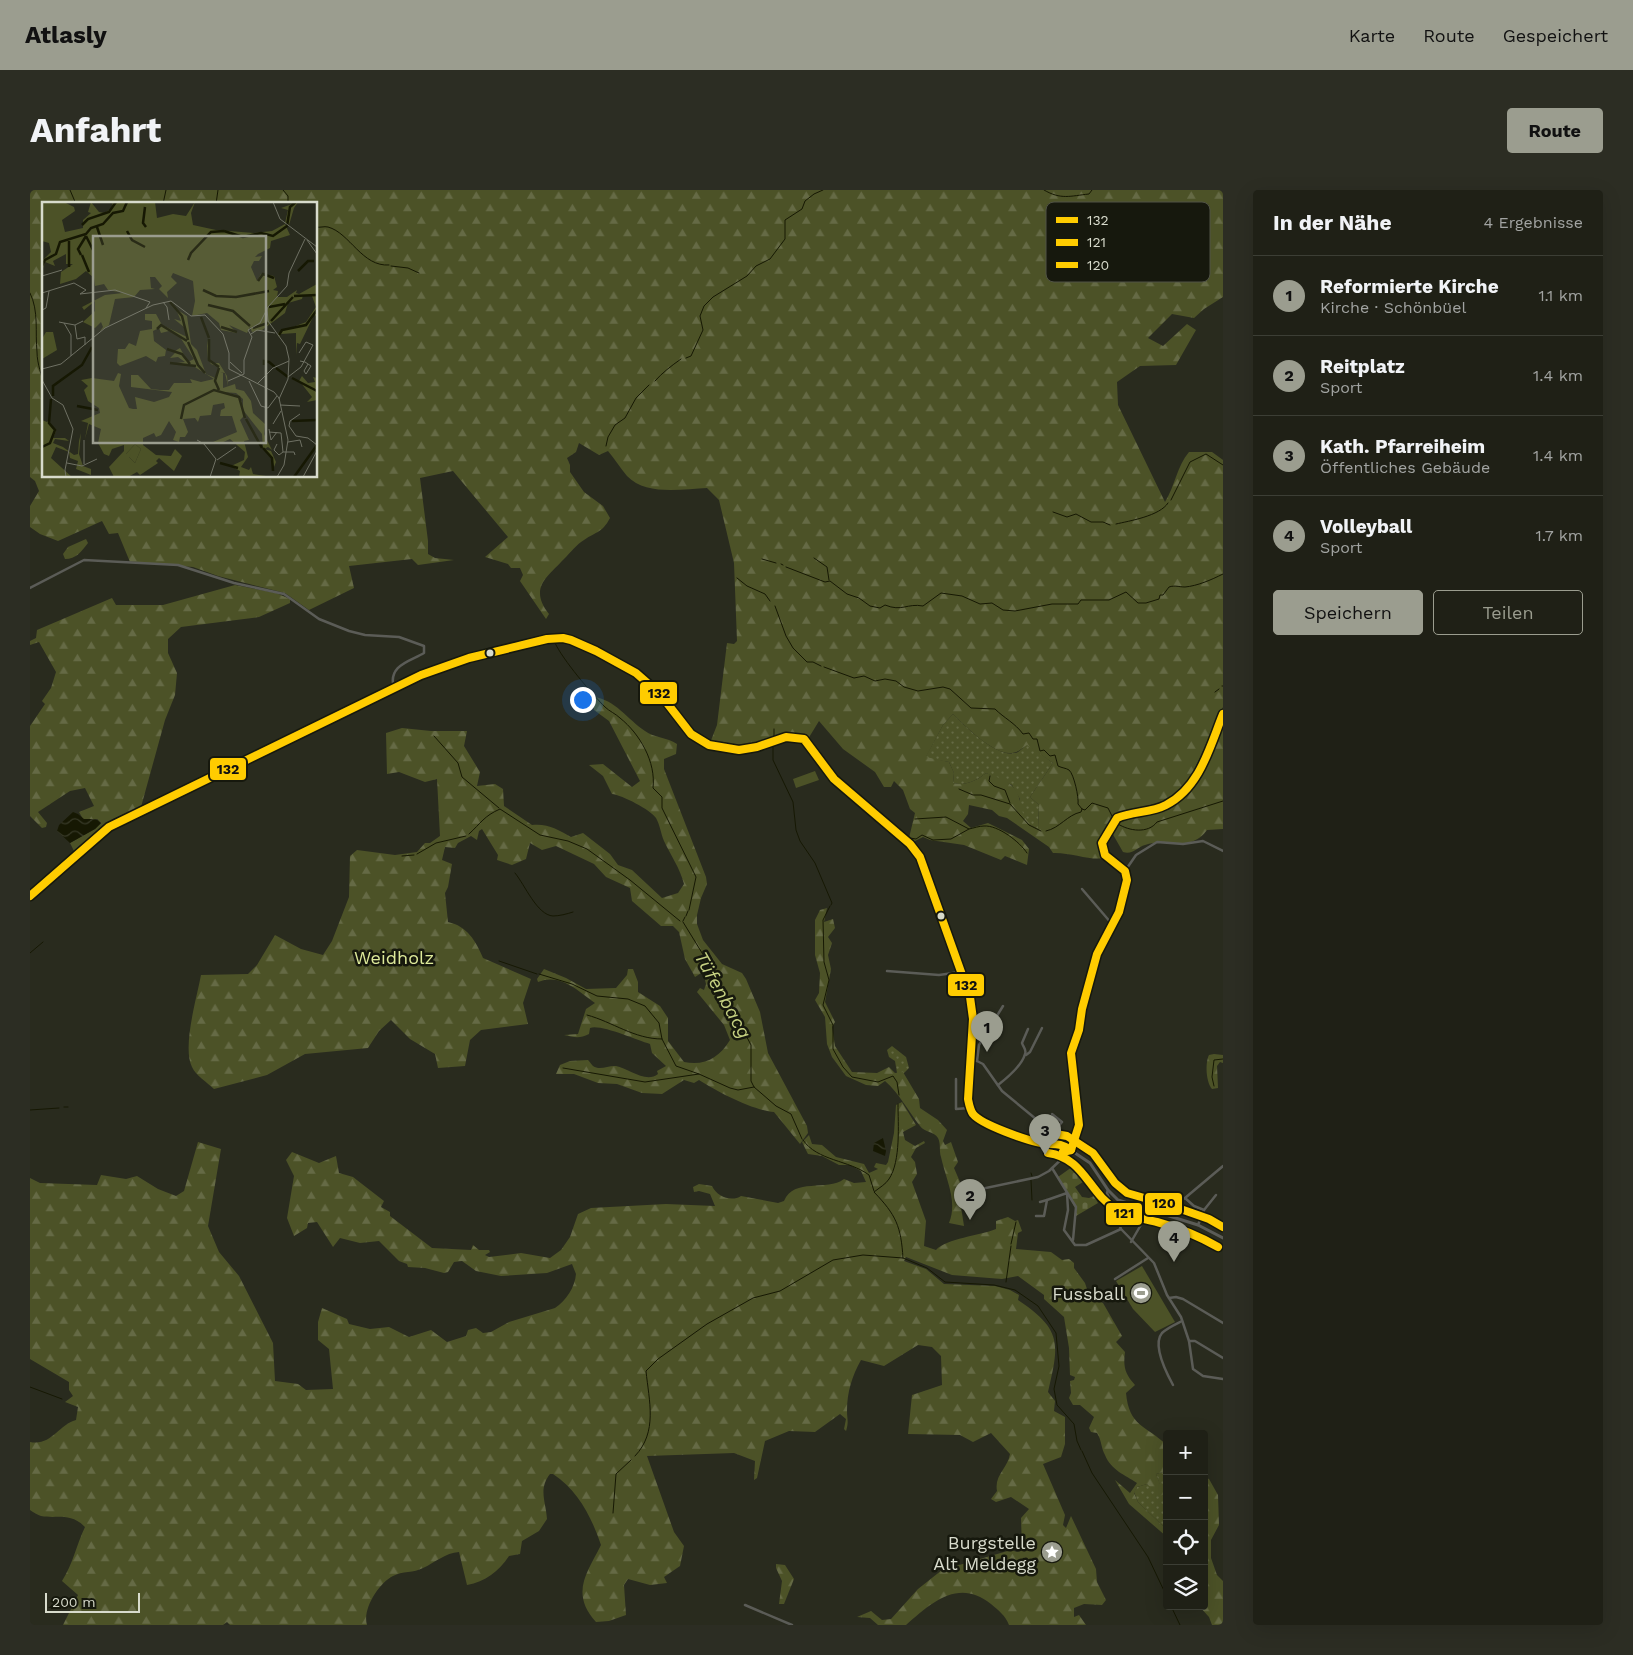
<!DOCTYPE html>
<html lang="de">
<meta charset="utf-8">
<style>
body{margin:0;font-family:"Work Sans",sans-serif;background:#2c2d23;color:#f1f3f6}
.controls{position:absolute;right:15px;bottom:15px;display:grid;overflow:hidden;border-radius:5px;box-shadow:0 5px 20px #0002}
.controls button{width:45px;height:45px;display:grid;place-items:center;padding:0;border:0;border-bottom:1px solid #3c3e35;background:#1f2016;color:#f1f3f6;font:25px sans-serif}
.scale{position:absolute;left:15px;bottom:12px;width:95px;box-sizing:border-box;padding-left:5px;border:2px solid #d8dbcc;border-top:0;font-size:14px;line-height:18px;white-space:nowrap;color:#d8dbcc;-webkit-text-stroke:4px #16180d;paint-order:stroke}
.you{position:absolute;left:552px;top:509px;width:18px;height:18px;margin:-12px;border:4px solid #fff;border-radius:50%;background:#1a73e8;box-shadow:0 0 0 8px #1a73e833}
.badge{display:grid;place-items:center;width:32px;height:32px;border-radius:50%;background:#9b9d8f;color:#111;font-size:16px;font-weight:700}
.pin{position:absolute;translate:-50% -41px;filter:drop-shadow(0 1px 2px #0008)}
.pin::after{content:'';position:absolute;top:26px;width:18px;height:15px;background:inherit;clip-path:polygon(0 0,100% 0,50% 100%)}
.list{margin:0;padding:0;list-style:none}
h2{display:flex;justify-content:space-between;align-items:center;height:65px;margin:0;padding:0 20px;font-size:21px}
h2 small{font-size:16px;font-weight:400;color:#a1a3a1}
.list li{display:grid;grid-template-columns:32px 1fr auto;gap:15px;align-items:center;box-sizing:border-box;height:80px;padding:0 20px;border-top:1px solid #3c3e35}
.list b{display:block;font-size:19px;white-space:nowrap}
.list p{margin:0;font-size:16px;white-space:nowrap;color:#a1a3a1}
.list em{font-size:16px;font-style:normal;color:#a1a3a1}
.actions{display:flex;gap:10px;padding:15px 20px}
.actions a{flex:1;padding:11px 0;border:1px solid #9b9d8f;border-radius:5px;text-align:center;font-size:18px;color:#9b9d8f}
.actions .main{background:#9b9d8f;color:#111}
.icon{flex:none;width:28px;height:28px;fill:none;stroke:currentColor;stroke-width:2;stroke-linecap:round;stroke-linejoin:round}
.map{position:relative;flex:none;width:1193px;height:1435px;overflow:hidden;border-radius:5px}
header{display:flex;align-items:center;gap:30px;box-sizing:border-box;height:70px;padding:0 25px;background:#9b9d8f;color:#111}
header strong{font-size:24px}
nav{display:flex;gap:28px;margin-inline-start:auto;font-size:18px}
.intro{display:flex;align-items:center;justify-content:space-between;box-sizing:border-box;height:120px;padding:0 30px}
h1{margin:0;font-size:35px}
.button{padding:12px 22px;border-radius:5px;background:#9b9d8f;color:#111;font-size:18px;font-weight:700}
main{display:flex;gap:30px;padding:0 30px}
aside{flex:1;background:#1f2016;border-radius:5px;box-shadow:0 5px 20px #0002}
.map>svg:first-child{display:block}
.grass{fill:url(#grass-dots)}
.forest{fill:url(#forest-firs);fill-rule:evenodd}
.cemetery{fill:url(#cemetery-stones)}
.pitch{fill:#4c5227}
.water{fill:url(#water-waves)}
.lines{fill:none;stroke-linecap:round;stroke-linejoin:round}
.stream{stroke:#161803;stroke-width:1}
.pedestrian{stroke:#5b5c57;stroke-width:2}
.minor{stroke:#5b5c57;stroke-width:2.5}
.tertiary{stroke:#5b5c57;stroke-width:3}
.bus-1-casing{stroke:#16180d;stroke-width:11}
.bus-2-casing{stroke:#16180d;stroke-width:11}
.bus-3-casing{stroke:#16180d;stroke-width:11}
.bus-1{stroke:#fc0;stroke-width:8}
.bus-2{stroke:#fc0;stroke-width:8}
.bus-3{stroke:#fc0;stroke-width:8}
.bus-dot{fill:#d8dbcc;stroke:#16180d;stroke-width:2}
.labels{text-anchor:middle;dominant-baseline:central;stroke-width:5;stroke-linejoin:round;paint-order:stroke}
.park-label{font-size:18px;fill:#deea9a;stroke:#16180d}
.poi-label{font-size:18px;fill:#d8dbcc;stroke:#16180d;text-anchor:end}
.water-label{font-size:19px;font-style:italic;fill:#c5d081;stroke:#16180d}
.inset-river{fill:none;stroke:#161803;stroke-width:2.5}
.inset-road{fill:none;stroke:#6f7164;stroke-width:1}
.view{fill:#9b9d8f;fill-opacity:0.15;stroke:#9b9d8f;stroke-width:2.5}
.inset-edge{fill:none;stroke:#d8dbcc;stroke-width:2.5}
.key{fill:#16180d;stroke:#505246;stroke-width:1}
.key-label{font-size:14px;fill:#d8dbcc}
.line-badge{stroke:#16180d;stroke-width:2}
.pale-badge-label{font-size:14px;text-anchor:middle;font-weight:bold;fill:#111}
</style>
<header>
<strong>Atlasly</strong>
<nav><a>Karte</a><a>Route</a><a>Gespeichert</a></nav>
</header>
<div class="intro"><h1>Anfahrt</h1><a class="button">Route</a></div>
<main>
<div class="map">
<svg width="1193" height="1435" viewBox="0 0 1193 1435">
<defs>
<pattern id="grass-dots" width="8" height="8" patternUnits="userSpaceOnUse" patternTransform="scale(1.25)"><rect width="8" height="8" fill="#4c5227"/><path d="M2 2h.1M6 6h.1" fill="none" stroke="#656a45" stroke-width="1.8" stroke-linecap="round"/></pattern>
<pattern id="forest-firs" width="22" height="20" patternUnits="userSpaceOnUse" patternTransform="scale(1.25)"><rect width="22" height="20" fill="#4c5227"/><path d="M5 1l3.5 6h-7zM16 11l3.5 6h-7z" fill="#656a45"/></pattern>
<pattern id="cemetery-stones" width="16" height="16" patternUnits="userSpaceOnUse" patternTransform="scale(1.25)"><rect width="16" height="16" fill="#4c5227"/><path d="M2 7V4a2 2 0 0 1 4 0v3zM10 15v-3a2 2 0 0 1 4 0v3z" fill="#656a45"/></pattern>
<pattern id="water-waves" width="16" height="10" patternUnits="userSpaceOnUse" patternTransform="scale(1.25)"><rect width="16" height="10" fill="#161803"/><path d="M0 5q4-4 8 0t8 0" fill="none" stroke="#373927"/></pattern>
</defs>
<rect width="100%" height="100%" fill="#292b1e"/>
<!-- grass -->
<g class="grass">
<path d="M923 524C935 536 969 571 988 562 991 560 994 557 997 554L1023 573 1000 607 1009 615 1008 639 996 632 990 619V609L982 595 956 583C946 591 936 596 923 593L924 583 919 572 895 568 913 535Z"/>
<path d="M862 856 876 867 879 878 873 884 867 883 865 871 859 867 857 860Z"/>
<path d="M1137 1281V1340L1108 1312 1104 1302 1107 1297 1117 1294 1133 1304 1126 1284Z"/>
</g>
<!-- forest -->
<g class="forest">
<path d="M0 0H1193V107L1174 119 1164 128 1142 124 1118 148 1133 156 1157 134 1166 140 1146 175 1110 176 1087 192 1088 215 1135 312C1145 296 1147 276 1159 262H1182L1193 270V517L1162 585 1152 599 1130 616 1093 623 1082 630 1073 642 1069 655 1073 668C1062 671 1039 662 1023 663L1019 657 977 628 969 626 962 620 939 615 938 624 933 631 941 638 958 633 992 650 999 659 997 675 975 666 971 670 934 655 900 650 893 647 883 652 879 648 885 623 880 619 873 600 864 591 861 597H854L845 582 813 559 789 531 778 549 763 543 711 557 680 553 687 535 697 453 704 454 707 451 704 373 689 310 677 298C652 299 616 306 597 286 590 278 585 269 578 261L569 265 549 253 546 262 537 268 540 275V282L554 302 573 316 580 328C572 343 567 341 554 350 547 354 540 363 534 369 516 388 499 398 519 424L516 429 490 391 493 385 490 378H481L478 374 455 367 478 347 423 281 390 288 398 351V364L405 368 424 370 388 375 382 369 319 376 324 398 279 420 255 403 188 386 163 377 100 372 88 343 79 344 72 331 28 351 10 344 0 337V316L9 301 5 291 0 287ZM14 14H286V286H14ZM923 524C935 536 963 564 980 563 988 563 991 559 997 555L1023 573 1000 607 1009 615 1008 639C984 627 997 609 981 595 975 589 964 586 956 583 946 591 936 596 923 593L924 583 919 572 896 567 913 535Z"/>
<path d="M56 349 58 353C51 362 46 369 35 369L33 364 38 357Z"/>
<path d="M205 395 246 403 260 409V413L229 427 151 437 138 449V463L147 483 145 505 135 530 111 617 83 629 44 661 40 653 65 639 71 633 67 629H53L49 622 64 616 55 598 40 601 8 622 17 633 16 637 12 638 0 626V536L15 514 12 511 21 498 26 482 9 452 0 455V451L6 448 7 440 82 408 86 415H133Z"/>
<path d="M563 507C585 509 598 530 615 541 624 548 637 547 647 554L646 564 634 569V579L676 687 677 694 671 708 667 725V734L673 750 692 774 712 783 716 789 730 822 738 863 777 936 778 943 770 954 744 922C722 920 688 902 669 890L664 893 654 890 632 904 612 903 587 894 568 893 544 884H526L530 875 540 871 558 870C559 871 562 875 563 876 570 881 579 875 586 876 598 878 616 894 628 884L627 881 636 876 622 863 620 854C606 850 571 834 560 838L559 844C549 849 544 847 534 845L548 844 556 819 565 813C547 800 530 783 508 792L507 789 514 779 536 788 556 799 586 798 597 785 598 779H603L608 792V802L630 816 638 828V851L654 872C675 876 689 868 700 850L694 835 667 802 670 798 674 800 676 794 673 782 665 787 655 769 649 742 643 736H631L602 711 600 698 576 687 564 674 526 656 512 660 500 653 496 669 482 675 467 670 468 665 452 639 449 641 447 650 441 646 428 653 425 658 415 657 412 670 422 674 418 697 415 703 418 732C437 736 446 751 453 768L501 789 493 813 498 834 451 840 440 850 435 876 408 878 405 864 380 849 361 830 349 841 338 858 275 864 237 885 184 899C177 892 166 886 162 877 152 857 167 807 171 785L218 784 227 775 245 745 271 759 293 765 302 751 319 707 320 666 327 660 365 665 387 662 395 653H400L410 646 407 589 395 592 369 582 357 584 356 543 372 538 401 541H437L434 556 450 582 447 596 465 594 473 599 474 616 502 635C517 633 529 640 541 647L553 643 580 664 588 675 602 680 632 708 648 703 654 694C650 678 641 666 634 651 631 644 630 635 626 628 621 620 592 605 582 604L573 586 559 575 573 574 602 597 610 591 579 531 564 520 562 512Z"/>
<path d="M1193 529V639L1177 640C1161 663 1137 647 1115 655 1107 657 1103 665 1093 662L1081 641C1095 617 1125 627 1145 612 1170 594 1181 556 1193 529Z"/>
<path d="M797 718 794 732 803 729 805 738 798 747 802 753 798 765 801 779 795 812 805 832 802 837 805 856 822 882 847 883 859 877 865 883 873 882 889 909 890 918 908 930 917 940 913 951 915 955 921 952 928 972 924 978 933 999 929 1004 934 1036 919 1033C928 1011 916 990 911 967 909 961 911 954 908 948 904 941 895 943 890 936 878 921 869 903 855 891L848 896 836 895 816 886 802 867 797 854 795 827 785 810 789 803 790 783 785 765V730L790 720Z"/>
<path d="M1184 864 1193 865V873L1190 872 1187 876 1188 898 1182 899C1176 892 1175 873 1179 865Z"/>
<path d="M872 912 886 935 873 942 875 950 885 956 894 951 895 953 886 958 881 967 885 972 887 984 882 992 896 1031 894 1056 906 1060C917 1048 949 1046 966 1039V1031L978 1027 985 1031 988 1030 992 1041 988 1043 986 1059 1021 1062 1032 1070 1039 1069 1044 1073V1078L1055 1093 1060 1108 1073 1113 1092 1146 1086 1152 1095 1162C1093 1177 1095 1184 1105 1195L1096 1203C1099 1236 1115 1235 1137 1255V1281L1126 1284 1134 1304 1130 1306 1117 1294 1107 1297 1104 1303 1108 1312 1137 1340V1347L1099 1314 1085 1290 1100 1303 1107 1293C1095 1285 1081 1280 1075 1265 1071 1258 1072 1251 1067 1243L1061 1242 1059 1238 1064 1227 1050 1215H1043L1039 1208 1041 1203 1040 1191 1044 1190 1045 1187 1040 1185 1039 1158 1034 1127 1014 1109V1105L988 1086 972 1089 922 1085 876 1067 874 1071 896 1079 914 1094 965 1096 980 1100 989 1105 988 1110C1033 1140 1029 1154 1018 1202L1025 1211 1024 1221 1035 1227V1254L1031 1267 1013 1274 1035 1325 1033 1335 1036 1338 1041 1326 1066 1379 1067 1392 1076 1410 1072 1415 1054 1414 1044 1418V1427L1049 1425 1056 1435H979C975 1425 969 1421 961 1414 929 1388 902 1412 876 1435H848L840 1428 827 1427 841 1421 852 1430 861 1429 888 1399 912 1380 981 1360 987 1362 992 1360 991 1328 999 1319 981 1307 966 1312 961 1309 967 1301C964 1285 978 1278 980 1264L961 1243 943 1252 930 1245 878 1244 882 1205 912 1195 911 1166 902 1157 888 1155 854 1176 831 1170C822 1186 817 1202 817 1221 817 1229 819 1232 816 1241L814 1239 816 1229 810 1224 785 1242 759 1241 735 1251 727 1288 724 1290 725 1271 704 1263 617 1266 644 1342 654 1356 650 1376 634 1387 637 1393 620 1395 598 1389 594 1395 596 1425 579 1431 566 1432C540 1403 557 1383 571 1355 562 1328 548 1300 523 1284H520C508 1299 516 1312 517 1329L509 1341 492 1351 490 1364 479 1366C469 1381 455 1392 437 1395L429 1362C415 1363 406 1372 393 1378 384 1383 372 1381 363 1386 349 1393 332 1419 337 1435H200L197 1432 193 1435H33L48 1405 32 1391C43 1374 46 1356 55 1337 40 1322 27 1329 11 1326 8 1325 3 1322 0 1320V1252C22 1256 28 1235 46 1230L48 1217 35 1212 43 1206 39 1200V1192L0 1169V988L10 993 67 995 71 985 96 989 107 986 128 999 146 1006 154 1001 168 952 191 959 178 1036 189 1062 209 1086 243 1153 245 1191 268 1194 276 1200 303 1199 299 1159 288 1150V1132L292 1118 317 1129 319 1134 340 1139 359 1137 379 1147 401 1140 417 1152 436 1146 438 1140 446 1138 453 1143 461 1142 479 1132 525 1118C536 1111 545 1097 546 1084L542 1074 517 1083 471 1086 446 1081 432 1071 424 1072 418 1082 414 1083 395 1078 378 1077 377 1074 369 1071 349 1051 330 1053 310 1048 303 1057 287 1032 278 1033 277 1038 264 1046 257 1028 264 986 256 970 262 962 289 973 306 966 309 983 323 987 354 1011 351 1017 360 1022V1026L402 1058 441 1060 443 1055 449 1060H459L460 1062 455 1065 459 1067 491 1063 520 1068 531 1060 540 1047 548 1024 561 1018 636 1014 685 1016 680 1004 669 1001 664 1002 663 997 669 994 682 996C687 1007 702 1012 711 1006L748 1013 754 1011C764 987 797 1002 814 989L824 993 836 992 831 981 820 975H809L792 966 778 964 772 952 779 945 782 954 792 955 806 967 834 974 839 983 848 979 844 977 846 973 856 975 858 972 864 943 866 915Z"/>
<path d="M1174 1287 1179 1289 1188 1305 1189 1335 1181 1350V1368L1187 1385 1193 1391V1435H1182L1179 1427 1169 1416H1174Z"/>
<path d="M746 1374 755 1375 764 1389 754 1414H749L752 1391 746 1378Z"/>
</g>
<!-- cemetery -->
<path class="cemetery" d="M1042 977 1053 992 1045 997 1052 1007 1059 1008 1064 1006 1068 1013 1046 1026 1045 1018 1028 987Z"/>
<!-- pitch -->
<g class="pitch">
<path d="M785 581 789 590 766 598 763 589Z"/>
<path d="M1112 1076 1145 1132 1125 1142 1103 1119 1086 1091Z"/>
</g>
<!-- water -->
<g class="water">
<path d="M43 622 48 624 54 629H67L71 633 65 639 40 653 27 641 29 635Z"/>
<path d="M853 948 856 961 855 966 843 961 844 953Z"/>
</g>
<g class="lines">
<!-- stream -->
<g class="stream">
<path d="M40 0 46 14"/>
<path d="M253 0 258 6V14"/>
<path d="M1014 0C1031 10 1040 6 1059 4L1062 0"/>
<path d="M133 14 136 0"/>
<path d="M186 14 188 0"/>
<path d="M286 37C290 38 294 36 298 37 320 43 332 77 359 75"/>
<path d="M361 76 378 78 389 83"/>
<path d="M0 103C9 121 5 142 7 162 7 174 12 185 14 197"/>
<path d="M656 168 661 166 673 140 670 126 674 116 683 107 717 86 726 76 740 69 755 49V30L772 19 775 11 784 4 793 0"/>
<path d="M625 191C632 183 641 176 651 169"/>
<path d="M576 256 578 247 585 235 595 228 606 208 619 195"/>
<path d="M1141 310 1160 272 1176 264 1193 275"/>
<path d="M1023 322 1037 327 1046 324 1061 332H1073L1080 335"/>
<path d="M1086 334C1099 331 1130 326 1138 313"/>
<path d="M784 368 797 377 799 390"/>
<path d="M732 369 746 373"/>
<path d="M751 374 753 375"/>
<path d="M756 377 795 392 800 391 817 404 829 408 840 416 850 418 855 415C872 422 877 413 893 416L911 403 932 406 950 414 962 413 973 420 985 421 1022 414H1048L1051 410H1079L1096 402 1108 413H1116L1129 409 1130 405H1133L1139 397C1145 395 1149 397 1155 397 1167 396 1181 390 1193 384"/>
<path d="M707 388 717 396 735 404 740 411"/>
<path d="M745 416 756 446 763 458 777 472H783L791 476"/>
<path d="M525 453C533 470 561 503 575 517 579 521 586 524 590 528 610 544 626 572 623 598L632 607V618L666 687 659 720"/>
<path d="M794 477 824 488 834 486 845 491 855 489 866 491 874 497 888 501 913 497 920 499 941 518 965 519C974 528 985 533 993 544L999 543 1003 549H1007L1010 561 1014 560 1020 566 1025 565 1028 576C1032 578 1036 578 1039 580 1044 584 1049 608 1048 614L1052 619 1055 620 1062 613 1078 618 1082 626"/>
<path d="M1192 496H1193"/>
<path d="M1185 502 1189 499"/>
<path d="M404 546 428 573 432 587 469 618"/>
<path d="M744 546V539"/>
<path d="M743 556V570L763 612 766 640 770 651 785 673 802 713 801 715"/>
<path d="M960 586 959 591 964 596 975 600 980 613"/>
<path d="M929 599 943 605H951L980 614 999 635 1011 641"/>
<path d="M885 629 916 627 939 639C944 638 949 636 954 636 968 635 990 652 997 663"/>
<path d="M1088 634C1099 641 1118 644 1127 632L1193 611"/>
<path d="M1016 641C1030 638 1037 625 1051 622L1052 619"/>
<path d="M439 644C451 633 454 626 470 619L510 645 538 651 557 659 600 690 650 731"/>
<path d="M880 648 886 649 892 645 903 650 921 649 939 639"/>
<path d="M387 664 406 653 436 646"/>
<path d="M372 666 384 665"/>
<path d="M485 683C495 695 507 725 523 726 529 726 537 724 543 722"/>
<path d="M800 716 793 730 794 772 799 790 793 815 803 835V859L813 877 822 887 848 892 863 886 867 892 869 905"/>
<path d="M656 726 658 721"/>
<path d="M653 731 655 727"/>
<path d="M653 732 677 771 721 855V891L724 897 746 916 761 924 772 949"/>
<path d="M0 763 13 752"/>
<path d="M469 771 507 784"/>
<path d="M509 784 542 794 567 806 598 809 615 816 629 833 632 849 646 876 669 884"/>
<path d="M557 825C583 832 604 849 632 849"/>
<path d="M533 878 615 892 669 884 700 898 708 900 724 897"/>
<path d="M1184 896 1182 887 1184 870 1193 869"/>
<path d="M868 914C868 934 871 971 859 989 856 994 849 998 844 1002 866 1025 871 1036 873 1068"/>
<path d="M34 917H38"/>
<path d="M0 920 29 918"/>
<path d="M773 950C787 971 819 970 839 985L844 1001"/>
<path d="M1001 983 1002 986"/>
<path d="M1001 990 1002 1010"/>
<path d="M981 1054 986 1032"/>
<path d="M976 1092 981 1056"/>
<path d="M0 1197 32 1209"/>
<path d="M1052 1261 1062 1283 1118 1367 1137 1407"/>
<path d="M605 1266C628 1242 619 1211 616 1181L628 1169 677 1134 723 1108 750 1101 803 1070 833 1065 873 1068 897 1078 915 1092 964 1095 985 1100 1008 1116 1026 1143 1029 1176 1024 1199 1027 1215 1044 1234 1047 1251 1051 1260"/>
<path d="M583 1323 586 1284 601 1270"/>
<path d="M1141 1416 1150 1435"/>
</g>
<!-- pedestrian -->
<path class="pedestrian" d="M1017 953 1023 943 1029 953"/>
<!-- minor -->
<g class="minor">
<path d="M0 398 54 370 148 375 204 393 254 404 289 429 319 441 335 445 369 447 394 456V463C381 471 357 475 364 498"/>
<path d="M1095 681 1106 665 1127 652 1153 654 1173 651 1193 661"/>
<path d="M1052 699 1082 734"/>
<path d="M857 781 909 785 930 782"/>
<path d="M996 865 1000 862 1012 838"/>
<path d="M941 870 947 871 949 855 973 816"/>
<path d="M947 871 953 874 972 901 1023 943 1032 932 1022 924"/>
<path d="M926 889V919L939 918"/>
<path d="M968 895C977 888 992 876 995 864 997 860 993 857 992 853L998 839"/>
<path d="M1022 978 1046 1017 1043 1050"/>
<path d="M1078 1000 1077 1003 1091 1039 1124 1073 1137 1105 1151 1127 1159 1151 1163 1179 1173 1186 1193 1189"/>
<path d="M932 1003 1008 987 1019 981 1041 960"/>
<path d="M1155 1008 1164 1016 1174 1020"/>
<path d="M1010 1012 1017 1010"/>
<path d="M1133 1022 1155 1008 1193 976"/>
<path d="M1006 1026H1014L1017 1010 1037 1003 1038 1020 1034 1040 1045 1055H1056L1091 1039"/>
<path d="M1168 1035 1174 1020 1186 1005"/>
<path d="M1101 1052 1120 1019"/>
<path d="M1085 1089 1118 1068"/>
<path d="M1139 1108 1146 1107 1153 1109 1193 1133"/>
<path d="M1159 1151H1165L1193 1168"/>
<path d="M1143 1195C1137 1184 1122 1155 1132 1143 1137 1138 1146 1134 1152 1131"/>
<path d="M715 1415 762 1435"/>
</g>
<!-- tertiary -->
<g class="tertiary">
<path d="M0 706 79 637 391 485 447 466 518 449H537L548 452 616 490 628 502 656 542 676 554 692 559H712L734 555 757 546 774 549 804 589 880 654 890 667 942 814 943 829 939 914 943 925 949 930 1009 953 1033 955 1060 973 1078 1000 1088 1010 1168 1035 1193 1048"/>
<path d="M1041 960 1049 935 1041 878V863L1049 840 1052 819 1067 764 1089 722 1095 705 1097 690 1095 681 1075 665 1072 653 1087 628C1102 620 1121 622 1136 615 1169 600 1180 553 1193 524"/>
</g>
<!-- bus-1 casing -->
<g class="bus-1-casing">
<g id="bus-1">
<path d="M0 706 79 637 391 485 439 468 517 449 533 448 541 450 566 461 606 483 630 504 661 544 679 555 709 560 727 557 756 547 774 549 804 589 880 654 890 667 940 807 943 829 938 909C939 914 940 920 943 924 952 935 996 950 1011 953 1025 955 1028 952 1041 960"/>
<path d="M1033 962 1041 960 1049 935 1041 863 1049 840 1052 819 1067 764 1089 722 1097 690 1095 681 1075 665 1072 653 1087 628C1103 621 1121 623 1136 615 1170 598 1180 556 1193 524"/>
</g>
</g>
<!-- bus-2 casing -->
<g class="bus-2-casing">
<path id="bus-2" d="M1018 963C1055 968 1058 1003 1087 1020 1098 1027 1115 1029 1127 1032 1149 1038 1169 1046 1188 1057"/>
</g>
<!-- bus-3 casing -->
<g class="bus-3-casing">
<path id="bus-3" d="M1020 943 1037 946 1063 963 1085 993 1097 1003 1142 1016 1179 1029 1193 1037"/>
</g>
<!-- bus-1 -->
<use href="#bus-1" class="bus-1"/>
<!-- bus-2 -->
<use href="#bus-2" class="bus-2"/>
<!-- bus-3 -->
<use href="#bus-3" class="bus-3"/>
</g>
<!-- icons -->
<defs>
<g id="stadium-disc" transform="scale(1.125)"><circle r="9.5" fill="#9b9d8f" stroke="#16180d"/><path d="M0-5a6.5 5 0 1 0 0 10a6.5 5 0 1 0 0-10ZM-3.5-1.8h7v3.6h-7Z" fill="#fff"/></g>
<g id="sight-disc" transform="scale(1.125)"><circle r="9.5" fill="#9b9d8f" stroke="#16180d"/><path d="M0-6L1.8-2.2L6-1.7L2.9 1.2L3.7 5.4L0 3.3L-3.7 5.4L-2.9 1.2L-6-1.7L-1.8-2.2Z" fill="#fff"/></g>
</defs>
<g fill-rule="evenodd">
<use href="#stadium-disc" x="1111" y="1103"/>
<use href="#sight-disc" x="1022" y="1362"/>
</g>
<!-- markers -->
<g class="bus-dot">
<circle cx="460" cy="463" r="4.5"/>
<circle cx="911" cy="726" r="4.5"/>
</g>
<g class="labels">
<!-- park labels -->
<g class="park-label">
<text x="364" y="767">Weidholz</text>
</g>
<!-- poi labels -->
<g class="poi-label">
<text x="1095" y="1103">Fussball</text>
<text x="1006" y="1352">Burgstelle<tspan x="1006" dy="21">Alt Meldegg</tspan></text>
</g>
<!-- water labels -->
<g class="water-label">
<text transform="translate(693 805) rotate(61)">Tüfenbacg</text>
</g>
</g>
<!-- overview -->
<g transform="translate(12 12)">
<rect width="275" height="275" fill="#292b1e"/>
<path d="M93 242 99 247 93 261 84 252Z" fill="#4c5227"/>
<path d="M0 0H22L32 5 33 9 20 18 23 30 41 26V18L49 11 46 10 49 0 57 10 62 11 69 7 71 0H113L115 16 131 12 144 14 153 0 149 11 151 23 174 28 212 31 230 29 243 22 248 33 229 39 228 46 216 52 213 55 220 54 217 59H212L209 65 215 79 219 72 232 74 235 85 231 88 236 89 235 95H245L255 88 254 91 257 92 275 82V114L272 113 258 142 255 141 254 153V131L239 132 237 135 236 131 264 120 274 105 270 94 261 93 260 97 246 101 243 111 220 128 210 130 208 125 205 131 187 123 195 131 179 128 177 121 165 111 150 114 153 99 151 79 131 71 129 75 135 81 125 90 126 96 117 87 120 84 113 75H108L109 86 113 87 98 88 92 95 73 97 67 123 58 129 61 125 59 120 53 126 41 120 53 109V99L42 108 40 105 63 93 81 91 66 88 62 82 53 84 52 76 44 69 34 77 18 82 19 70 31 62H24V52L11 59 13 64 3 60 0 69V59L9 50 7 41 0 39ZM256 0 252 6 247 23 243 21 246 8 239 6ZM134 107 145 114 149 142 155 148 164 172 173 176 177 165 169 162 166 157 165 144 166 138 168 158 170 161H177L185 174 186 184 183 171 178 170 181 171V186L193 182 194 187 202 189 209 199 211 211 223 222 222 232 230 248 226 245 222 247 229 249 234 260 232 265 230 256 221 247 220 232 201 208V197L194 191 181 190 194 193 200 200 201 215 198 218 207 238 202 239 206 255 199 265 207 268 209 265 211 272 224 274 197 275 198 269 189 264 202 258 203 250 188 237 177 242 171 240 195 230 190 214H178L179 208 183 206 182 201 171 203 169 213 158 214 156 220 153 216 141 217 146 230 143 235H138L137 240 131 238 134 230 127 219 119 233 114 235 112 231 101 236V243L114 253 129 254 133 247 140 254 132 269 117 256 114 259 116 261 98 273 95 270 86 275H72L67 265 82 249V243L70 247 67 254 62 252 56 241 59 227 47 222 43 237 46 221 39 219 58 211 57 206 46 199 42 188 46 184 39 178 50 176 72 179 76 171 79 172 77 184 87 206 91 207H95L93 195 112 200 127 195 130 190 89 185V173H96L109 187 118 188H127L132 181H150L148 177 159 180 172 177 148 162H127L143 160 136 155 128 156 133 151 126 146 133 149 138 146 146 160 152 157 138 135 127 129 119 131 117 126 111 129 112 139 124 148 123 154 116 155 114 160 104 154 78 164 75 161 76 147H83L87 141 94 144 98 129 110 127V119L103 118V112H114L120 123 145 135 142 125 132 117 139 119ZM93 242 99 247 93 261 87 255 89 252H84ZM4 130H11L15 148 0 157V137ZM260 174 266 181 273 180 271 175 275 176V198L265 200 270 195 259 181 250 177 257 179ZM8 217 7 221 14 229 11 236H23L27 239 13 237 11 241 21 245 32 253 36 252 37 239 39 231 37 252 41 264 49 267V273L34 267 36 259 28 256 27 250 14 245 9 256 30 275H0V218L5 220Z" fill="#4c5227" fill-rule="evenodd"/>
<path class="inset-river" d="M103 5 101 21 104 25M40 23 46 17 67 10 74 0M55 25 61 43M85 29 90 38 103 45M182 29 201 35 219 31 231 34 245 24 248 5 254 0M44 34 51 48M27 39V65M39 53 36 47 44 34M40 53 47 70M146 58 149 51 169 30 182 29M0 64 3 58 14 52 18 40 44 32 49 26 61 22 71 11 81 9 85 0M256 69 266 59H272M216 79 221 72 232 76M161 88 174 94 194 95 227 89M252 94 275 93M128 100 140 114 146 138M166 103 191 109 208 124M227 105 243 102M159 115 167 136M229 119 251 95M179 125 195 130M211 126 226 121M115 127 119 123 145 139M237 133 240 128 264 123 275 108M167 137V158L177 165M146 140 156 163 163 171M125 147 140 152 148 162M128 161 154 164M222 163V159L227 160 233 165M177 166 173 179 177 188M234 166 246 175M250 176 275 189M11 194V184L40 163 50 145M35 204 56 208M139 217 142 203 172 188 197 195 203 216M204 217 220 246M250 219 275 218M0 245 8 241 13 228 7 221 9 197M221 246 230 256 231 269M178 261 196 266M252 275 275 243"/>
<path class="inset-road" d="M231 0 238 17 275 45M265 38 275 52M0 74 20 68M0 91 32 81 44 88 38 92 73 88 108 100 104 106M121 100 125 105 127 118M225 106 226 119 244 144 247 157 246 177 237 197M0 108 4 106 7 89M17 120 22 121 29 133V154M22 121 33 123 41 119M33 123 35 137 43 135V143M209 132 215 128 233 131M258 159 263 160 269 164 264 172 262 169 266 162M188 160 200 171M0 167 19 162 63 126 111 103 129 99 149 114 163 113 181 132 187 151V167L232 190 237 196 246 238 242 263 235 275M246 175 259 165 271 143 264 140 257 151M0 178 10 196 21 203 31 227 23 268 24 275M186 179 202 172V158L210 135 206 128 218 121 226 105 245 84 247 71 263 37M207 179 219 204 226 206M215 182 231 166 247 159M238 203 258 204M226 206 235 194M258 212 248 219 247 224 254 234 266 236 275 243M231 222 239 209M227 227 229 238 235 230M227 230 239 231 241 250H252L253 253M155 238 162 242 174 257 168 275M246 240 258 238 260 245M235 242 232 248 237 253 241 250M175 258 194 245M25 261 40 264 55 257M42 262V238M261 275 275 249"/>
<path class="view" d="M51 34H224V241H51Z"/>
<rect width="275" height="275" class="inset-edge"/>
</g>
<!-- legend -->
<rect x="1016" y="12" width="164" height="80" rx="8" class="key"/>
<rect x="1026" y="27" width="22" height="6" fill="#fc0"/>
<rect x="1026" y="49" width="22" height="7" fill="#fc0"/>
<rect x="1026" y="72" width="22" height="6" fill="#fc0"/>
<g class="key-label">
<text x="1057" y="35">132</text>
<text x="1057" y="57">121</text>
<text x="1057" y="80">120</text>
</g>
<g class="line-badge">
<rect x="609" y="491" width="39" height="24" rx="5" fill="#fc0"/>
<rect x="179" y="567" width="38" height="24" rx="5" fill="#fc0"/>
<rect x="917" y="783" width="38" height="24" rx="5" fill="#fc0"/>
<rect x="1114" y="1002" width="39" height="24" rx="5" fill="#fc0"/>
<rect x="1075" y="1012" width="38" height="24" rx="5" fill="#fc0"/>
</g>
<g class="pale-badge-label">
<text x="629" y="508">132</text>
<text x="198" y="584">132</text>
<text x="936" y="800">132</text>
<text x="1134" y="1018">120</text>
<text x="1094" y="1028">121</text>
</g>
</svg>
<div class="controls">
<button>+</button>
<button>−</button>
<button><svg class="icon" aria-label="locate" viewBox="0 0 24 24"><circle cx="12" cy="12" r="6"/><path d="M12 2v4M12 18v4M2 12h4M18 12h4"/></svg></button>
<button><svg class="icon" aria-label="layers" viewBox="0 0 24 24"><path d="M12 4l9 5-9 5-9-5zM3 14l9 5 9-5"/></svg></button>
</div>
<div class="scale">200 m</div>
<div class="you"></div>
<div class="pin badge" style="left:957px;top:862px">1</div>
<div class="pin badge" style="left:940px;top:1030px">2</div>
<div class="pin badge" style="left:1015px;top:965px">3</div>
<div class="pin badge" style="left:1144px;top:1072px">4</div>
</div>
<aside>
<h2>In der Nähe<small>4 Ergebnisse</small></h2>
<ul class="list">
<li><span class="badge">1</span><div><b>Reformierte Kirche</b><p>Kirche · Schönbüel</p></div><em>1.1 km</em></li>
<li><span class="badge">2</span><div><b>Reitplatz</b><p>Sport</p></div><em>1.4 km</em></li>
<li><span class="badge">3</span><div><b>Kath. Pfarreiheim</b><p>Öffentliches Gebäude</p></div><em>1.4 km</em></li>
<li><span class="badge">4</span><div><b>Volleyball</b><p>Sport</p></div><em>1.7 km</em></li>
</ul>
<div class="actions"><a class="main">Speichern</a><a>Teilen</a></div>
</aside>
</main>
